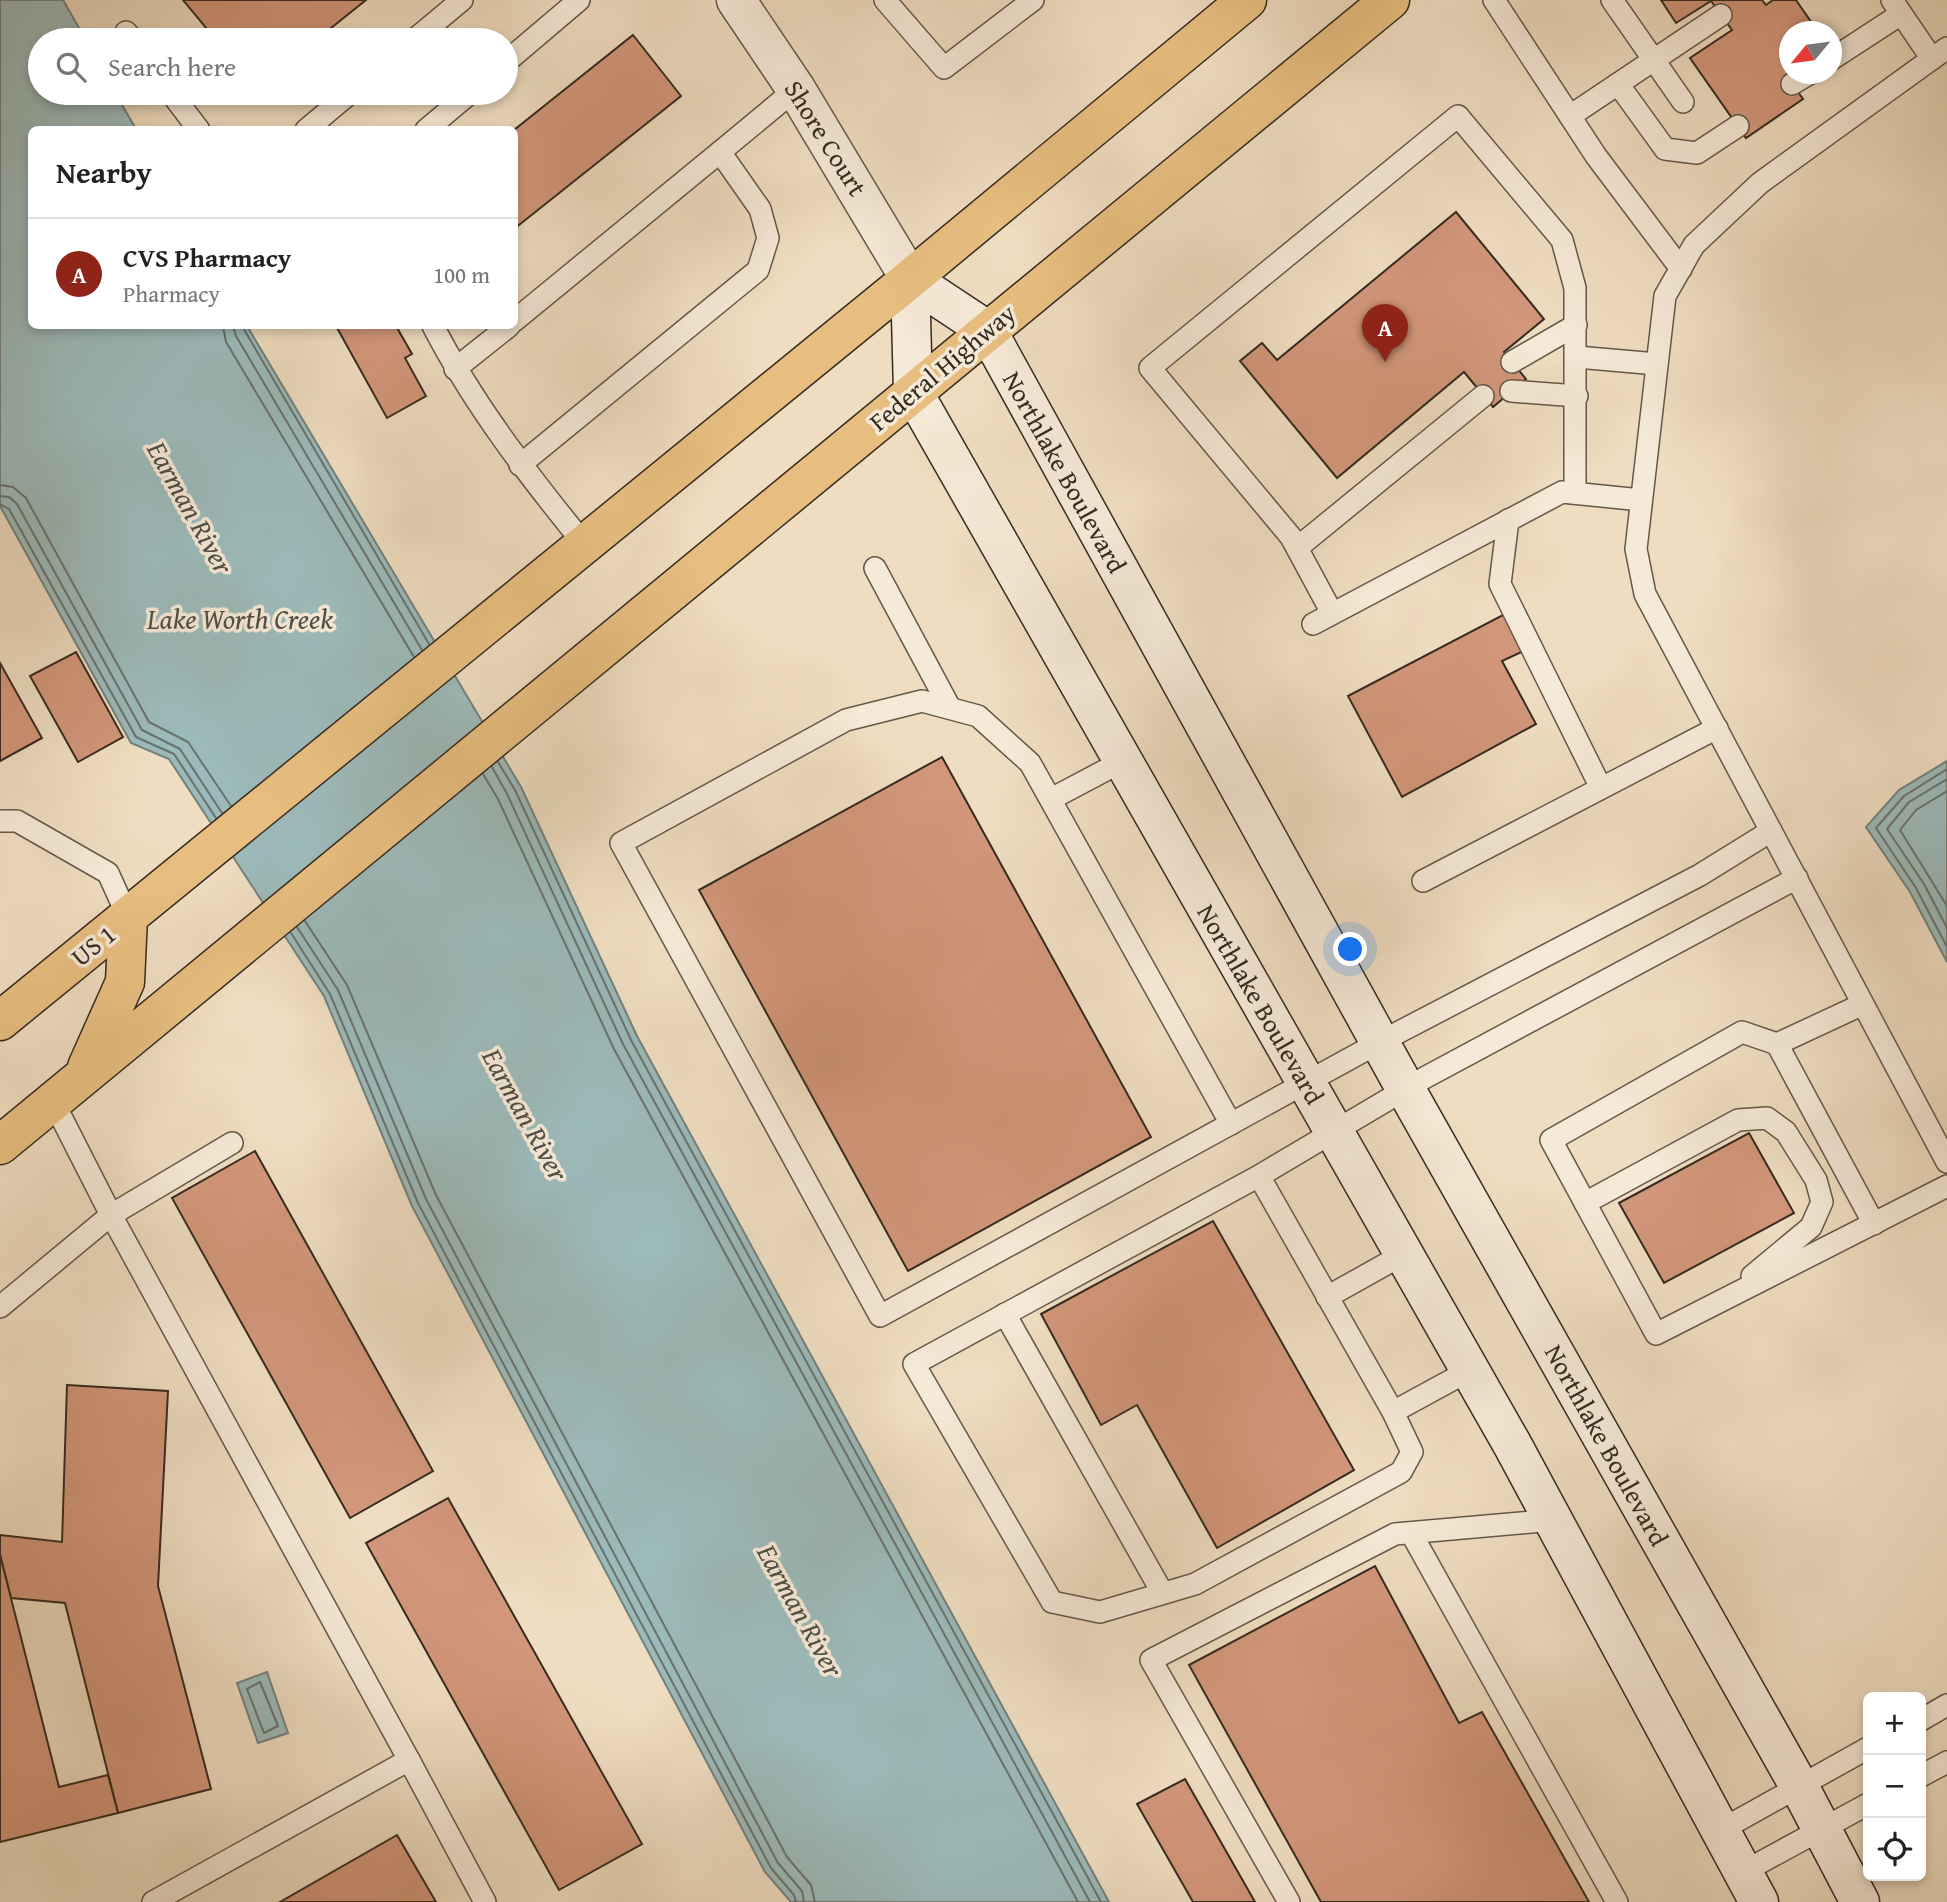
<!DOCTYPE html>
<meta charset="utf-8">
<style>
body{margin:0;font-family:"Gentium Book Plus",serif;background:#f6f6f6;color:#222}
.controls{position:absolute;right:21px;bottom:21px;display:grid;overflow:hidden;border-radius:10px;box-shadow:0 4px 10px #0003}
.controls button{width:63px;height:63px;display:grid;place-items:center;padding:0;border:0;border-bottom:2px solid #e0e0e0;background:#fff;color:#222;font:35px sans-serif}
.compass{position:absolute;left:1779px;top:21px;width:63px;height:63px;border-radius:50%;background:#fff;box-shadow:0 4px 10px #0003;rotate:241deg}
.you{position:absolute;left:1351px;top:950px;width:24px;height:24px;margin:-18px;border:5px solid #fff;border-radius:50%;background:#1a73e8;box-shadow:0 0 0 10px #1a73e833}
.badge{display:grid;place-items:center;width:46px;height:46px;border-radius:50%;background:#8f2418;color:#fff;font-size:23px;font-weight:700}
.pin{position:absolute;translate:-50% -58px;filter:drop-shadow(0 2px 4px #0008)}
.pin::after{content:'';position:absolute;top:37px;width:24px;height:21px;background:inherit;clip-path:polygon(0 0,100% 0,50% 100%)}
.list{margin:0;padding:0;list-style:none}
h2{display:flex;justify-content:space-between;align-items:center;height:91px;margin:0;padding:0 28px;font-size:30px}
h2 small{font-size:23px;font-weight:400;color:#767676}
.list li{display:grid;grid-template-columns:46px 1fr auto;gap:21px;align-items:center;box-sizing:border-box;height:112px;padding:0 28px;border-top:2px solid #e0e0e0}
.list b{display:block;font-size:26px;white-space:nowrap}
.list p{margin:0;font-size:23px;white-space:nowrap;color:#767676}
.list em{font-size:23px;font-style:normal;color:#767676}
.icon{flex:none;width:38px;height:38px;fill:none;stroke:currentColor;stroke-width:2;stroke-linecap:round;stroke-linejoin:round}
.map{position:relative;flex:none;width:1947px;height:1902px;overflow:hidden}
.search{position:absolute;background:#fff;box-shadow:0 4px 10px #0003;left:28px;top:28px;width:490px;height:77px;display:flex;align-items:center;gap:18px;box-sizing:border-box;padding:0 24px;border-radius:38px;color:#767676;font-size:26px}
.panel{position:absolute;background:#fff;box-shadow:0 4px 10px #0003;left:28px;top:126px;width:490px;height:203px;border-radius:10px}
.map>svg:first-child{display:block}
.water{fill:#9cbaba;stroke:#73817d;stroke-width:2}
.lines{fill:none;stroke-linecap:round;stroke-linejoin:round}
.shore{stroke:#68726e;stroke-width:2}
.building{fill:#d2967a;stroke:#352b21;stroke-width:2}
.lane-casing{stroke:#645849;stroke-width:24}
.street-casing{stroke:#645849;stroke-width:41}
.secondary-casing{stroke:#352b21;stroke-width:41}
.primary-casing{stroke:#352b21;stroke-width:41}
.lane{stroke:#f5e9d7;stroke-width:21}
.street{stroke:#f5e9d7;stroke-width:38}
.secondary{stroke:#f5e9d7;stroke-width:38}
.primary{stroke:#e8be80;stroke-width:38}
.labels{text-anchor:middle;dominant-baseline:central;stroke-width:7;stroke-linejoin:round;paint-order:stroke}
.street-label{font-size:26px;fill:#352b21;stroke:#f5e9d7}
.water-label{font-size:28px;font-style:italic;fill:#4f4f47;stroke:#f5e9d7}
</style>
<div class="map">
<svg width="1947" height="1902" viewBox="0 0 1947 1902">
<rect width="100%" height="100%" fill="#efddc1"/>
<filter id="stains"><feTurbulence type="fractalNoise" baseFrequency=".00286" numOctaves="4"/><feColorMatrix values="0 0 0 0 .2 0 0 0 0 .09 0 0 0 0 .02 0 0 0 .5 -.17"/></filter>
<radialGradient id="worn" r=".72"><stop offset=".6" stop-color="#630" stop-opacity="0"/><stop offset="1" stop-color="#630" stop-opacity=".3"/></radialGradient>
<!-- water -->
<g class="water">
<path d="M0 0H63L86 40H40V93H115L136 129 32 130V326H247L521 787 637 1036 1109 1902H791L765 1872 412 1206 324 996 169 759 131 743 0 506Z"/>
<path d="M1947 761V962L1910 892 1866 827 1899 790Z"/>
<path d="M267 1672 288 1733 258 1743 237 1683Z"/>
</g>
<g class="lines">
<!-- shore -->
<g class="shore">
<path d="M223 326 226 342 414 657"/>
<path d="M233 326 236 336 422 650"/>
<path d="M242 326 429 644"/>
<path d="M0 485 13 487 26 498 149 722 188 742 231 806"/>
<path d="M0 496 9 497 17 504 142 730 180 749 222 813"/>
<path d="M0 504 9 509 136 737 174 754 216 818"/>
<path d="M498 762 515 790 631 1040 1101 1902"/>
<path d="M492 767 507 794 623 1044 1090 1902"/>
<path d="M1947 769 1904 796 1876 828 1916 888 1947 947"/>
<path d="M483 774 498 799 614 1049 1078 1902"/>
<path d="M1947 779 1909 802 1887 829 1924 884 1947 928"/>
<path d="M1947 791 1916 810 1900 830 1947 906"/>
<path d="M305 921 347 985 436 1195 787 1857 811 1885 815 1902"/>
<path d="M297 927 338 990 426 1199 778 1863 802 1891 804 1902"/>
<path d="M291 933 330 994 418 1203 771 1868 794 1895 796 1902"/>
<path d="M260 1682 278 1726 264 1733 247 1689Z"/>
</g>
</g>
<!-- building -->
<g class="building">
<path d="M183 0H366L316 40H216Z"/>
<path d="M1661 0H1762L1766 5 1773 0H1796L1818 32H1790V72L1786 75 1803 99 1746 138 1690 58 1732 30 1711 1 1676 23Z"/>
<path d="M633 35 681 96 514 229V130Z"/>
<path d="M1456 212 1544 319 1504 352 1526 379 1493 407 1464 372 1337 478 1240 361 1262 343 1277 360Z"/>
<path d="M336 326H396L412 354 405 358 426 396 387 418Z"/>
<path d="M1522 605 1541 643 1502 661 1536 724 1402 797 1348 696Z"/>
<path d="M76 652 123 737 78 762 30 676Z"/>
<path d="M0 663 42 738 0 761Z"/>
<path d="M942 757 1151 1137 908 1271 699 890Z"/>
<path d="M1749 1133 1794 1213 1664 1283 1619 1203Z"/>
<path d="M255 1151 433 1471 350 1518 172 1198Z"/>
<path d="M1213 1221 1354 1470 1217 1548 1137 1405 1101 1425 1041 1314Z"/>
<path d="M67 1385 168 1391 158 1586 211 1789 118 1813 65 1603 11 1598 0 1555V1535L62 1542Z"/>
<path d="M448 1498 642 1844 559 1890 366 1543Z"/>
<path d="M0 1555 59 1787 108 1775 118 1813 0 1842Z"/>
<path d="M1375 1566 1459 1723 1482 1712 1589 1902H1321L1189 1665Z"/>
<path d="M1185 1779 1255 1902H1193L1137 1804Z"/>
<path d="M397 1835 436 1902H280Z"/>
</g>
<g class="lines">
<!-- lane casing -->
<g class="lane-casing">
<g id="lane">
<path d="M885 0 944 68 1033 0"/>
<path d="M1494 0 1596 156 1681 269"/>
<path d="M1612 0 1683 102"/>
<path d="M1892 0 1932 59"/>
<path d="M126 32 133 40"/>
<path d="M414 40 462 0"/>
<path d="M1947 48 1760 183 1694 245 1665 296 1636 549 1645 594 1947 1162"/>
<path d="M1832 59 1901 14"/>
<path d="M506 62 579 0"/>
<path d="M1618 84 1665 149 1697 153 1738 126"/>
<path d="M1792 84 1809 74"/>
<path d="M171 93 199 130"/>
<path d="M1570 116 1721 15"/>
<path d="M306 130 350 93"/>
<path d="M426 130 470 93"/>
<path d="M514 321 720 152"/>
<path d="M433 326C474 405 528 475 585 545"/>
<path d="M1577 357 1657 364"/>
<path d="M1512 362 1576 325"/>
<path d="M455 369 509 326"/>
<path d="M1511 391 1577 396"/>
<path d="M520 465 758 270 768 238 760 209 720 152 796 89"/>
<path d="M1508 520 1500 584 1601 788"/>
<path d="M1297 548 1483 396"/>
<path d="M875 568 950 708"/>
<path d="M1332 613 1291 537 1150 368 1458 116 1562 240 1575 288V493"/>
<path d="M1313 624 1562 492 1641 500"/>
<path d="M1051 799 1123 761"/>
<path d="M0 821H17L108 873 128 917"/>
<path d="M1423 881 1717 728"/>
<path d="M1861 1005 1777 1044 1742 1032 1551 1140 1656 1334 1947 1186"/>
<path d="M1777 1044 1874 1224"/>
<path d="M53 1101 111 1215 409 1760 153 1902"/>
<path d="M1231 1124 1030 763 978 716 922 701 846 720 621 843 880 1316 1380 1042 1700 875 1771 831"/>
<path d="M1259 1176 1393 1412 1412 1452 1401 1472 1195 1584 1100 1612 1052 1602 914 1364 1259 1176 1426 1077 1797 878"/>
<path d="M1585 1203 1738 1120 1767 1118 1786 1132 1816 1180 1822 1202 1811 1227 1752 1276"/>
<path d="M1327 1297 1404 1254"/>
<path d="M0 1307 111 1215 232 1143"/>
<path d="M1005 1314 1162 1592"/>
<path d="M1393 1412 1470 1370"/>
<path d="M1411 1533 1617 1902"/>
<path d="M1921 1720 1947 1705"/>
<path d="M409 1760 485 1902"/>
<path d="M1921 1776 1947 1762"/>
<path d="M1721 1830 1868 1748"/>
<path d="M1743 1872 1868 1804"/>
<path d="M1289 1902 1151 1660 1395 1534 1554 1520"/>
</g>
</g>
<!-- street casing -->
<g class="street-casing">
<path id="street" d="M736 0 796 89 910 279"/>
</g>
<!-- secondary casing -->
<g class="secondary-casing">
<g id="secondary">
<path d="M910 279 987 330 1405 1088 1799 1786 1860 1902"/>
<path d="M910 279 913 392 1512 1444 1759 1902"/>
</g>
</g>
<!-- primary casing -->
<g class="primary-casing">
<g id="primary">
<path d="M0 1021 910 279 1247 0"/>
<path d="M87 1067 125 982 128 917"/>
<path d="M0 1145 1390 0"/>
</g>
</g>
<!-- lane -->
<use href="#lane" class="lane"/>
<!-- street -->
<use href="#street" class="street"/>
<!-- secondary -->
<use href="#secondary" class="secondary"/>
<!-- primary -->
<use href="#primary" class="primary"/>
</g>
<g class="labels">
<!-- street labels -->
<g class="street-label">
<text transform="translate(826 138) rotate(58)">Shore Court</text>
<text transform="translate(942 367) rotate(-40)">Federal Highway</text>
<text transform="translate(1065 472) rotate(61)">Northlake Boulevard</text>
<text transform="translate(93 945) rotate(-39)">US 1</text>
<text transform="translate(1261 1004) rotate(60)">Northlake Boulevard</text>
<text transform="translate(1607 1445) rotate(61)">Northlake Boulevard</text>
</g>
<!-- water labels -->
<g class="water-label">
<text transform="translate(191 507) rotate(61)">Earman River</text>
<text x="240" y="618">Lake Worth Creek</text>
<text transform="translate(526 1114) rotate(61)">Earman River</text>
<text transform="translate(801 1610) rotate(61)">Earman River</text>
</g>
</g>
<rect width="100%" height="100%" filter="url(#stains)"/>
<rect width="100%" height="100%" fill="url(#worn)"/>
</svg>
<div class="controls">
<button>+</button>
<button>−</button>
<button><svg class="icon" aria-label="locate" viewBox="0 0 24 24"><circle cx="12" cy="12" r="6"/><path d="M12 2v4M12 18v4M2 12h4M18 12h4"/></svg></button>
</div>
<svg class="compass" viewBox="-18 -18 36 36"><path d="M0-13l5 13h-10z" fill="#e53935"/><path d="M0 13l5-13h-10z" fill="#767676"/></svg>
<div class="you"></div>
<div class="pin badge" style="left:1385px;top:362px">A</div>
<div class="search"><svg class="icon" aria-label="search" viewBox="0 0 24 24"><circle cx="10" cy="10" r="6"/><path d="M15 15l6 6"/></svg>Search here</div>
<section class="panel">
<h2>Nearby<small></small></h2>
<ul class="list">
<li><span class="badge">A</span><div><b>CVS Pharmacy</b><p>Pharmacy</p></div><em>100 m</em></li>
</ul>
</section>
</div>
